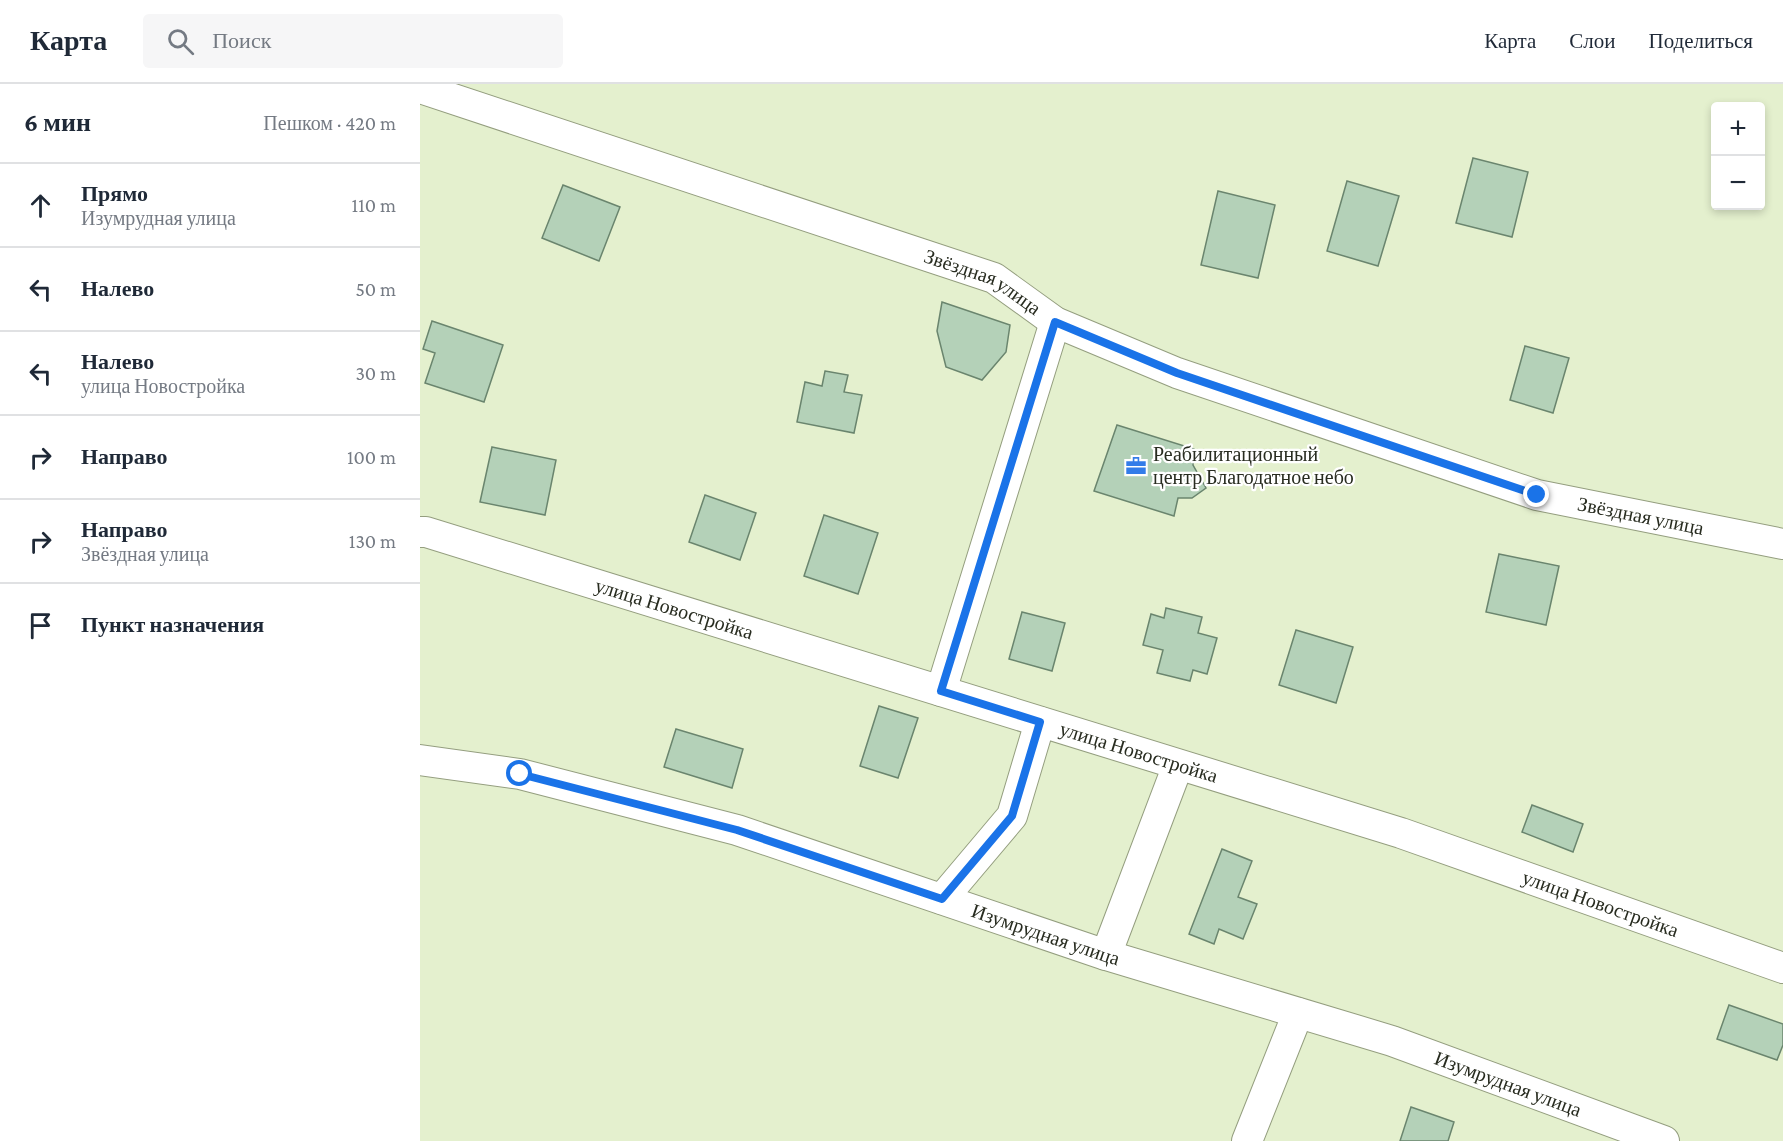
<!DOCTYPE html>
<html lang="ru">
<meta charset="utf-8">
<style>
body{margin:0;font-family:"Crimson Pro",serif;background:#f6f6f7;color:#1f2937}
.controls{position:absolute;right:18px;top:18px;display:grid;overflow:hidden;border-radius:6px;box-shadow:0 3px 9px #0003}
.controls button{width:54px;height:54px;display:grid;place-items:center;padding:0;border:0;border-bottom:2px solid #e0e1e3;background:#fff;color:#1f2937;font:30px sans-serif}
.stop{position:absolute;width:18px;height:18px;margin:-14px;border:4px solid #1a73e8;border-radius:50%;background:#fff}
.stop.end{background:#1a73e8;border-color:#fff;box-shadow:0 2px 6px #0008}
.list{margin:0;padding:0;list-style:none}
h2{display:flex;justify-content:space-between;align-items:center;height:78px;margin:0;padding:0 24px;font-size:26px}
h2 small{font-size:20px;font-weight:400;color:#747a83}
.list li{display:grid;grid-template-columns:39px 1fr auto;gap:18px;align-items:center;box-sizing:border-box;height:84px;padding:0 24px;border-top:2px solid #e0e1e3}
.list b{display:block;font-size:22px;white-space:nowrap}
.list p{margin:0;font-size:20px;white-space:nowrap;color:#747a83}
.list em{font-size:20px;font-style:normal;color:#747a83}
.icon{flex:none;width:33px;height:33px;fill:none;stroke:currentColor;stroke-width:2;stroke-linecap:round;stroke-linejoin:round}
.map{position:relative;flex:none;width:1363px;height:1057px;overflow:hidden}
header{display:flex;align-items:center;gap:36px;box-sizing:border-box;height:84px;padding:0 30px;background:#fff;border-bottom:2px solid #e0e1e3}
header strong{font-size:28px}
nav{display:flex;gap:33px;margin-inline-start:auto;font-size:21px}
.search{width:420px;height:54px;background:#f6f6f7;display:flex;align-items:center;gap:15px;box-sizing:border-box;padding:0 21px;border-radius:6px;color:#747a83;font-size:22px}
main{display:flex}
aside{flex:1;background:#fff}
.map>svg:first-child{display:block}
.building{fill:#b4d1b8;stroke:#6a856e;stroke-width:1.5}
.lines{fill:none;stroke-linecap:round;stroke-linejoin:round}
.street-casing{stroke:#949e7f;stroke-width:32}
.street{stroke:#fff;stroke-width:30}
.route{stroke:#1a73e8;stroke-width:8}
.labels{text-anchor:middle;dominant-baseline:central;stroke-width:4.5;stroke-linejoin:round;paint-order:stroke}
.street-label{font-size:20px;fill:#282c20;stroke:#fff}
.poi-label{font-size:20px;fill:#282c20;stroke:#fff;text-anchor:start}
</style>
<header>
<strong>Карта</strong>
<div class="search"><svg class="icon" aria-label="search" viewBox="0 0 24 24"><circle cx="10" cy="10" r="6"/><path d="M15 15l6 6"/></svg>Поиск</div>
<nav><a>Карта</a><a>Слои</a><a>Поделиться</a></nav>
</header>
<main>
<aside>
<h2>6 мин<small>Пешком · 420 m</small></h2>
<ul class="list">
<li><svg class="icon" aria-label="ahead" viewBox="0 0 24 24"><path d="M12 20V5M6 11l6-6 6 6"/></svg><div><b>Прямо</b><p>Изумрудная улица</p></div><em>110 m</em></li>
<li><svg class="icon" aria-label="left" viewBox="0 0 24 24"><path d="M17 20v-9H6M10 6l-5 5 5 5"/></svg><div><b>Налево</b></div><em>50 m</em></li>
<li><svg class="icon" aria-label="left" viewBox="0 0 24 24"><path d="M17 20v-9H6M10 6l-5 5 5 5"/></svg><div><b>Налево</b><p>улица Новостройка</p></div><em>30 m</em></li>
<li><svg class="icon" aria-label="right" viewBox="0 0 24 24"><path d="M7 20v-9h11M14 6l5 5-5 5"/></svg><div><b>Направо</b></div><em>100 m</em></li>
<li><svg class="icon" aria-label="right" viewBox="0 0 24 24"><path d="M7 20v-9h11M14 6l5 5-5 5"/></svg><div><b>Направо</b><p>Звёздная улица</p></div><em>130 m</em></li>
<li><svg class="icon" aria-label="arrive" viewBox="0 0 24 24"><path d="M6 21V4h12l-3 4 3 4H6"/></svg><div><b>Пункт назначения</b></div></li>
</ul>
</aside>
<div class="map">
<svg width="1363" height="1057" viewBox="0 0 1363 1057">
<rect width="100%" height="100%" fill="#e4f0ce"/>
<!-- building -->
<g class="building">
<path d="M1053 74 1108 88 1092 153 1036 139Z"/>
<path d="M927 97 979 112 958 182 907 167Z"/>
<path d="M143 101 200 123 179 177 122 154Z"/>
<path d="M798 107 855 121 838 194 781 181Z"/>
<path d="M522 218 590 241 586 268 562 296 526 283 517 247Z"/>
<path d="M12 237 83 261 64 318 5 299 15 269 3 265Z"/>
<path d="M1105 262 1149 274 1133 329 1090 316Z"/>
<path d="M405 287 428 291 424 308 442 311 434 349 377 338 385 298 402 302Z"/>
<path d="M697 341 774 365 773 381 786 404 772 414H758L754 432 674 407Z"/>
<path d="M72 363 136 376 125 431 60 418Z"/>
<path d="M285 411 336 429 320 476 269 458Z"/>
<path d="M404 431 458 449 438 510 384 492Z"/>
<path d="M1079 470 1139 482 1126 541 1066 528Z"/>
<path d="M746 524 782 533 778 549 797 554 787 590 773 586 770 597 737 589 743 566 723 561 731 530 744 534Z"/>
<path d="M602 528 645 539 632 587 589 575Z"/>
<path d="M876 546 933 563 916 619 859 601Z"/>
<path d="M459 622 498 634 478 694 440 682Z"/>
<path d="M256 645 323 665 312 704 244 683Z"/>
<path d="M1112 721 1163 740 1153 768 1102 748Z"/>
<path d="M802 765 832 777 818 813 837 820 823 855 799 845 794 860 769 850Z"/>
<path d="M1309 921 1363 940V961L1357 976 1297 955Z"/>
<path d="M991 1023 1034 1038 1028 1057H980Z"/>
</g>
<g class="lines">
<!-- street casing -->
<g class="street-casing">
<g id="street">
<path id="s1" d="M0 4 574 194 635 238 757 289 1117 411 1363 460"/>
<path id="s2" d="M0 448H6L981 749 1363 884"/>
<path d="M521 607 635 238"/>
<path id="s3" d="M0 676 100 690 317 746 686 871 972 957 1244 1057"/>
<path d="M522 815 592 732 620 638"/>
<path d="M686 871 758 681"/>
<path d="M827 1057 878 929"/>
</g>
</g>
<!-- street -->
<use href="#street" class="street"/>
</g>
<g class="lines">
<!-- route -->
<path class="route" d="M100 690 317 746 522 815 592 732 620 638 521 607 635 238 757 289 1117 411"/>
</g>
<!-- icons -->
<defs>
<g id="office-bare" transform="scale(1.62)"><path d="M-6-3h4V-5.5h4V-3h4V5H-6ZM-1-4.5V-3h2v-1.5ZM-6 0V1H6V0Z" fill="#337ce9" stroke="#fff" stroke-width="2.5" paint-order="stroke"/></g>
</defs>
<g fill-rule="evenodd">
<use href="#office-bare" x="716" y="382"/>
</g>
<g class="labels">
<!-- street labels -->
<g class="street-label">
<text stroke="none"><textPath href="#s1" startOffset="596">Звёздная улица</textPath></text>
<text stroke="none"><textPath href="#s1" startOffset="1298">Звёздная улица</textPath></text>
<text stroke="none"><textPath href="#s2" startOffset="266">улица Новостройка</textPath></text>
<text stroke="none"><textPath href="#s2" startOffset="752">улица Новостройка</textPath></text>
<text stroke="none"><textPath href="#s2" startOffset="1238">улица Новостройка</textPath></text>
<text stroke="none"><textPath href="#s3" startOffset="651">Изумрудная улица</textPath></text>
<text stroke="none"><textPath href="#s3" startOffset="1137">Изумрудная улица</textPath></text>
</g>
<!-- poi labels -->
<g class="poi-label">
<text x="733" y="370">Реабилитационный<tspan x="733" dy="23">центр Благодатное небо</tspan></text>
</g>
</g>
</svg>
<div class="controls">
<button>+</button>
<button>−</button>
</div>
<div class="stop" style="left:100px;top:690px"></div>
<div class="stop end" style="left:1117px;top:411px"></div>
</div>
</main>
